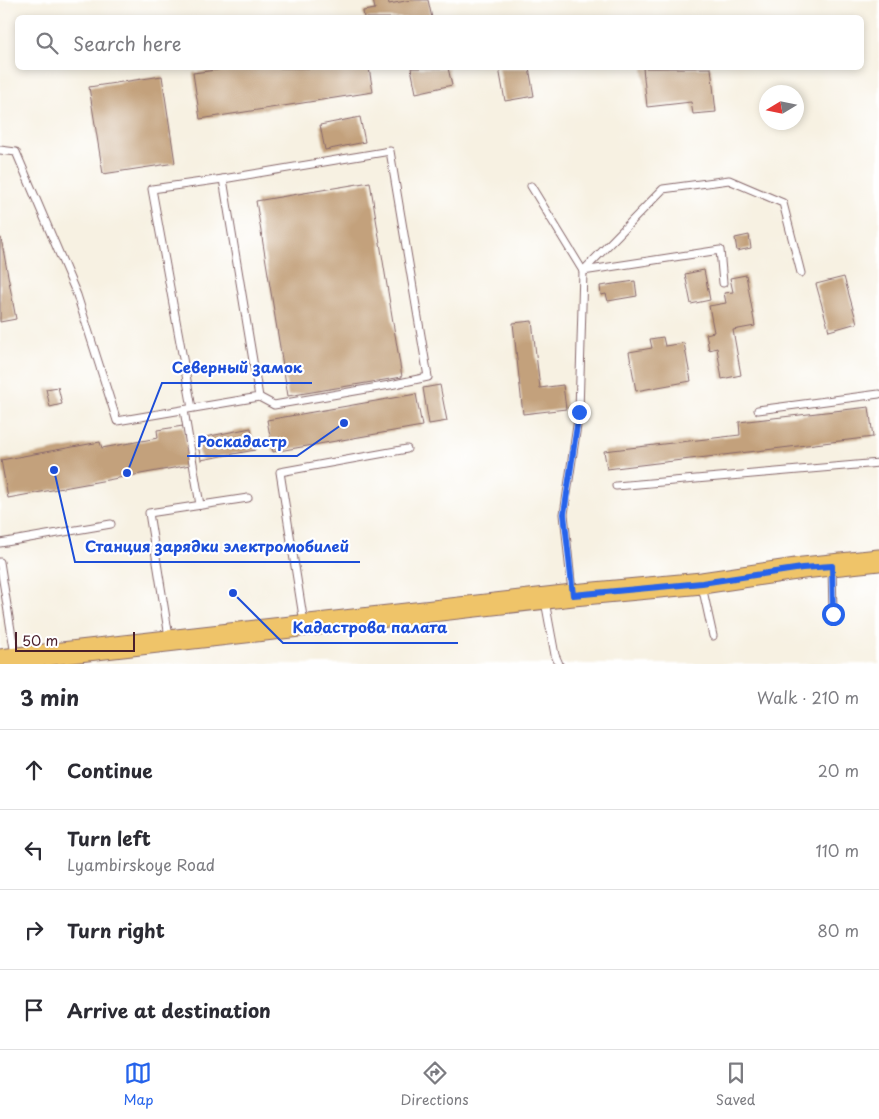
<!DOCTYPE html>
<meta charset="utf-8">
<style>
body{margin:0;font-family:"Playpen Sans",sans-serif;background:#f7f7f7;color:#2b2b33}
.compass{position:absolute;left:759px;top:85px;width:45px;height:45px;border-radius:50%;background:#fff;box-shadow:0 2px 8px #0003;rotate:260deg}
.scale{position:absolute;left:15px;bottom:12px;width:120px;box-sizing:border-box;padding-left:5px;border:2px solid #4a1f2b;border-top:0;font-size:14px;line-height:18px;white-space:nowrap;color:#4a1f2b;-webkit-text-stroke:4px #fff;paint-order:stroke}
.stop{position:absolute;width:15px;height:15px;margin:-11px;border:4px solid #2563eb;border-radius:50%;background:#fff}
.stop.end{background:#2563eb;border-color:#fff;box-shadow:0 1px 5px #0008}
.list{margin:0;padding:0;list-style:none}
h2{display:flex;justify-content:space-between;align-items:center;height:65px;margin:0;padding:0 20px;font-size:21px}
h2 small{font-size:16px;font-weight:400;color:#7c7c81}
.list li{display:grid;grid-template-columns:32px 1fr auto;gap:15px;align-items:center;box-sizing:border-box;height:80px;padding:0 20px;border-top:1px solid #e1e1e2}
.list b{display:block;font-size:19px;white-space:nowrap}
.list p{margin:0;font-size:16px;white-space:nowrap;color:#7c7c81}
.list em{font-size:16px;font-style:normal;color:#7c7c81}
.icon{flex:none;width:28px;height:28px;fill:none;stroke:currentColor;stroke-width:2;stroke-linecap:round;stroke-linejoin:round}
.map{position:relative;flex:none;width:879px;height:664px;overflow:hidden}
.search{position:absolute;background:#fff;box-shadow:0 2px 8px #0003;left:15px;right:15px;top:15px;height:55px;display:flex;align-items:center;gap:12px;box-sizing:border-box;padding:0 18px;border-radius:8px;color:#7c7c81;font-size:19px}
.sheet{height:385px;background:#fff}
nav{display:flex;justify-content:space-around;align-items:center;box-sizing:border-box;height:70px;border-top:1px solid #e1e1e2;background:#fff;font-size:14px;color:#7c7c81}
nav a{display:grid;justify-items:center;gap:2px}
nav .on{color:#2563eb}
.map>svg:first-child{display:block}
.building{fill:#c3a17b}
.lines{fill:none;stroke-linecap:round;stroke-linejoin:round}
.service-casing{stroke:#87686b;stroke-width:9}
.primary-casing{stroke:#87686b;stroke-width:23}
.service{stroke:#fff;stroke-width:7}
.primary{stroke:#efc469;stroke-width:21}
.route{stroke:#2563eb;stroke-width:6}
.leader{fill:none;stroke:#1d4ed8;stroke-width:2}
.callout-dot{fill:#1d4ed8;stroke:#fff;stroke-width:2}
.callout-label{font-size:15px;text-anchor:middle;font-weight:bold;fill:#1d4ed8;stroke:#fff;stroke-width:4.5;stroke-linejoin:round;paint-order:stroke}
</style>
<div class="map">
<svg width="879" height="664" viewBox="0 0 879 664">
<rect width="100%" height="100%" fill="#fff"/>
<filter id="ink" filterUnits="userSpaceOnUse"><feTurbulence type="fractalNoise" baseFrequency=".02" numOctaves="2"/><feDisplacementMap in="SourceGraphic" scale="10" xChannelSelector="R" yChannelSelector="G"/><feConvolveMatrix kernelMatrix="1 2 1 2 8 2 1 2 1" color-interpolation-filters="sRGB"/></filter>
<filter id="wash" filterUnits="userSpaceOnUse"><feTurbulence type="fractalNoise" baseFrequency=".0096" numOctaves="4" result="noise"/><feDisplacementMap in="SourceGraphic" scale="20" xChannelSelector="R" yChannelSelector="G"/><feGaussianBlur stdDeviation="1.12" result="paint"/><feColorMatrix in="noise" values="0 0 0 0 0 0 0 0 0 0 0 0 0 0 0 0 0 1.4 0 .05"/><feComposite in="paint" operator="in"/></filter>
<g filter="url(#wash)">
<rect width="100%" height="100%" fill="#f7f1e2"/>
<g id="blocks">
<!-- building -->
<g class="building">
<path d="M373 0H388L389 4 411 0H428L432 18H364L363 11 375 9Z"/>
<path d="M231 68H369L373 92 200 119 193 73Z"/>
<path d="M411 68H448L452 85 416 93Z"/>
<path d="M499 68H529L534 96 505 101Z"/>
<path d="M643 68H711L716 112 693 114 691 102 647 107Z"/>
<path d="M162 76 175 163 103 174 89 87Z"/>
<path d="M360 117 365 142 325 150 320 125Z"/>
<path d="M370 182 402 377 288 396 256 201Z"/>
<path d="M749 235 751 248 737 251 735 238Z"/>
<path d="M0 238H1L16 319 0 322Z"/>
<path d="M704 270 710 300 691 304 685 274Z"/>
<path d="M746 275 755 326 733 330 741 375 722 379 717 348 709 350 706 334 714 332 709 306 726 303 724 293 733 292 730 278Z"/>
<path d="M844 277 857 323 829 331 816 284Z"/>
<path d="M635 281 637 296 608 301 606 294 601 295 600 286Z"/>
<path d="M532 321 540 388 563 385 566 409 523 414 513 323Z"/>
<path d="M663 337 665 346 684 343 691 381 636 391 629 352 652 348 650 339Z"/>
<path d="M440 385 447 421 429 424 423 388Z"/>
<path d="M58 387 62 404 50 407 46 389Z"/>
<path d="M416 394 422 426 273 452 267 420Z"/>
<path d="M869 407 873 437 607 469 604 451 740 435 739 422Z"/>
<path d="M183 426 190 465 8 498 1 460 100 442 102 448 158 438 157 430Z"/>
<path d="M251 428 255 450 201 460 198 445 206 443 205 437Z"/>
</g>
</g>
</g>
<g filter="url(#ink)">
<use href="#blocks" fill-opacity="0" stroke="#87686b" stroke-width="1"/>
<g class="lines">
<!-- service casing -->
<g class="service-casing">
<g id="service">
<path d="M0 150 16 152 77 295 117 421 259 397 223 179 152 189 192 408"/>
<path d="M223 179 390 151 428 377 390 385 274 405 259 397"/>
<path d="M531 186 583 271 579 412 564 514 572 592"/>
<path d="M583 271 663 189 729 180 783 203 801 273"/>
<path d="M583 271 720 250 723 283"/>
<path d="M184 410 200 505"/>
<path d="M758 410 879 394"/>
<path d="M616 486 879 463"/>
<path d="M0 543 111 524"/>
<path d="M0 562 15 655"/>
<path d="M832 566 833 614"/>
<path d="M702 586 713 636"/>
<path d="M545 601 555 655 559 664"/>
<path d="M304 623 280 472 407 449"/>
<path d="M169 637 149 513 248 498"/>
</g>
</g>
<!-- primary casing -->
<g class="primary-casing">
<path id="primary" d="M0 660 573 595 702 583 803 568 879 560"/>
</g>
<!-- service -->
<use href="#service" class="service"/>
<!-- primary -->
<use href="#primary" class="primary"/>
</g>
</g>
<g class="lines" filter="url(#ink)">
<!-- route -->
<path class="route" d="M579 412 564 514 573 595 702 583 802 568 832 566 833 614"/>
</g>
<!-- callouts -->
<path class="leader" d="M127 473L162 383H312M344 423L297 456H187M54 470L75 562H360M233 593L283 643H458"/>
<g class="callout-dot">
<circle cx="127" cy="473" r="5"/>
<circle cx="344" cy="423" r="5"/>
<circle cx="54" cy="470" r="5"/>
<circle cx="233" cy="593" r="5"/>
</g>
<g class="callout-label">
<text x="237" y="373">Северный замок</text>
<text x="242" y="447">Роскадастр</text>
<text x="217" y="552">Станция зарядки электромобилей</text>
<text x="370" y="633">Кадастрова палата</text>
</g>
</svg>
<svg class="compass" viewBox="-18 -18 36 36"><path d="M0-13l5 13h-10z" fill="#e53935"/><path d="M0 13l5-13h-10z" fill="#7c7c81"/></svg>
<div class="scale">50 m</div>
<div class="stop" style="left:833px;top:614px"></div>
<div class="stop end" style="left:579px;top:412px"></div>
<div class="search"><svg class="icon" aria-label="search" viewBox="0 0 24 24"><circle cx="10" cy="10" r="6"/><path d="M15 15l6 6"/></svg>Search here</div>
</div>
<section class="sheet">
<h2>3 min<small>Walk · 210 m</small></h2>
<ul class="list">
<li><svg class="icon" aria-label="ahead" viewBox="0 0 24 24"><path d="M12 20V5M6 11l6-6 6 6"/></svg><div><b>Continue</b></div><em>20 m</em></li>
<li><svg class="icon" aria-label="left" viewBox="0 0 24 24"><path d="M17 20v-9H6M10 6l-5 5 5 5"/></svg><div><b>Turn left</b><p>Lyambirskoye Road</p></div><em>110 m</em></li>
<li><svg class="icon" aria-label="right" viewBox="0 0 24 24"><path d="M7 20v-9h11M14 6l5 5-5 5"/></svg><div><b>Turn right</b></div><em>80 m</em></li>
<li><svg class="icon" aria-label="arrive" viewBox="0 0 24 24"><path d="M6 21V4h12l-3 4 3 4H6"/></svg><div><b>Arrive at destination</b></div></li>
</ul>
</section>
<nav>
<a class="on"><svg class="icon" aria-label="map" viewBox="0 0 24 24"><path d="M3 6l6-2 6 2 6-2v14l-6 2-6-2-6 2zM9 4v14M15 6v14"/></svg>Map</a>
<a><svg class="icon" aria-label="directions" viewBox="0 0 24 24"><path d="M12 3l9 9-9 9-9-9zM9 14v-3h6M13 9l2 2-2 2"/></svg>Directions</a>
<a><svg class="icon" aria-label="saved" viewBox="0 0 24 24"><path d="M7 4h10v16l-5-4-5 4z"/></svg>Saved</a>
</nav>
